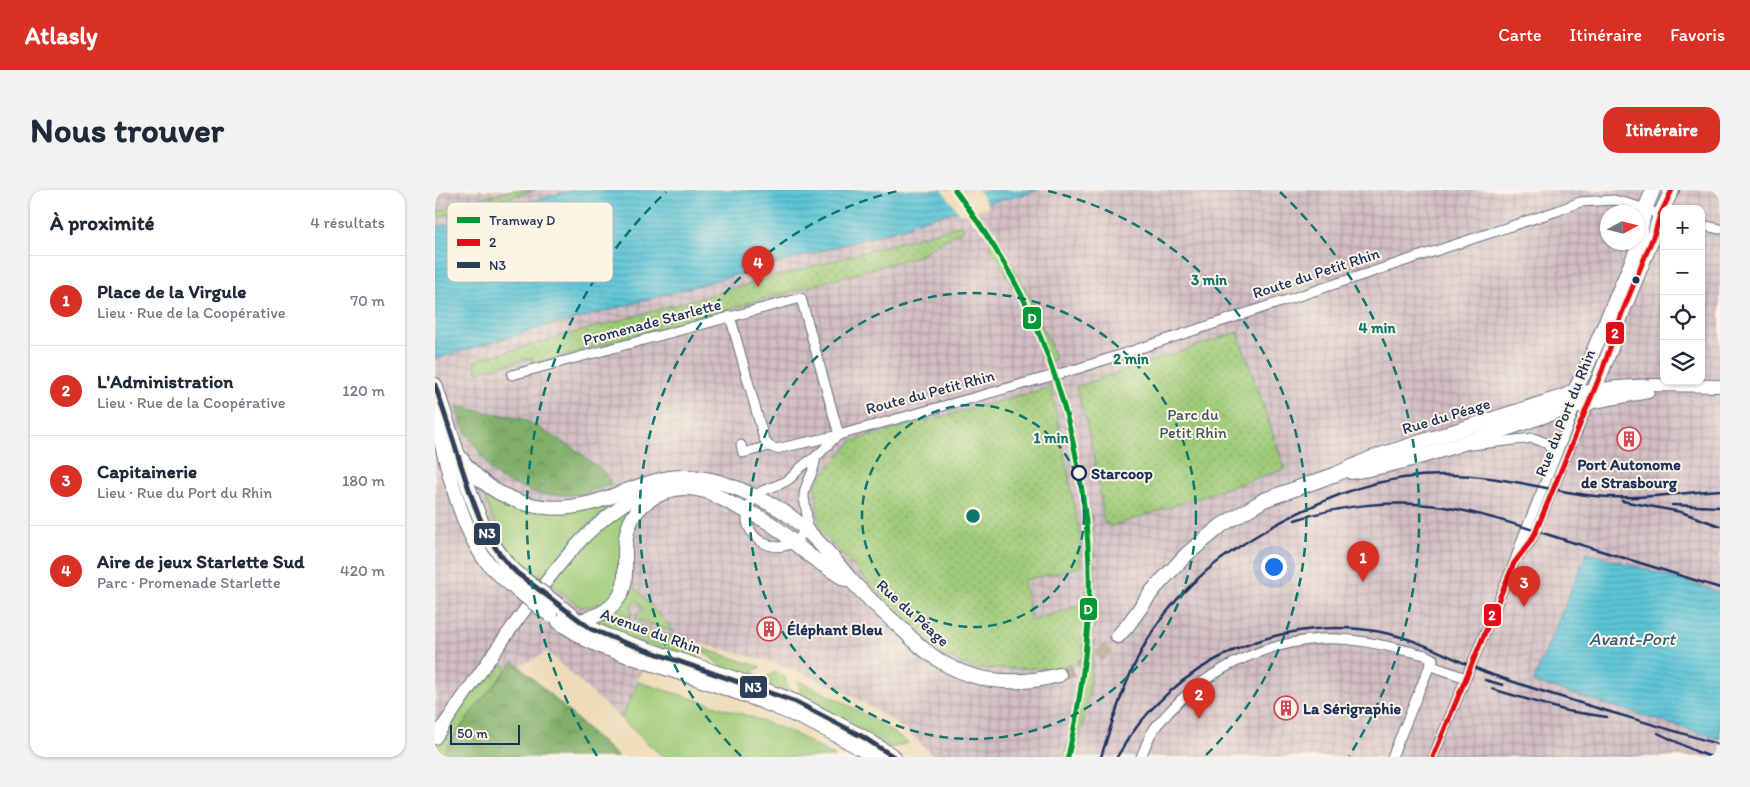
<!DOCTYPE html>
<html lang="fr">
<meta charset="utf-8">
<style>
body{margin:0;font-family:Itim,sans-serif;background:#f2f2f3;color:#1f2937}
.controls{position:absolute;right:15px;top:15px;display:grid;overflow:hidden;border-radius:10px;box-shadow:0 1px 4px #0004}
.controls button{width:45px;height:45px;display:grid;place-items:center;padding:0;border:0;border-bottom:1px solid #e0e1e3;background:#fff;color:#1f2937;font:25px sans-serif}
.compass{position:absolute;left:1165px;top:15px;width:45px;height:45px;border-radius:50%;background:#fff;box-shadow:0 1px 4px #0004;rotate:83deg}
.scale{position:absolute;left:15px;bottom:12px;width:70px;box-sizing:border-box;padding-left:5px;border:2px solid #1b2f5e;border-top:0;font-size:14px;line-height:18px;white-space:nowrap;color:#1b2f5e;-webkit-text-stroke:4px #fcf5e5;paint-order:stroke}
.you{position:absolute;left:838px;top:376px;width:18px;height:18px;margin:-12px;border:4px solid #fff;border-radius:50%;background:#1a73e8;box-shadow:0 0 0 8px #1a73e833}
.badge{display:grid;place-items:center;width:32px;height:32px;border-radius:50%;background:#d93025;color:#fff;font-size:16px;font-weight:700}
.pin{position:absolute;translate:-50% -41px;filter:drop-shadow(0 1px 2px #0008)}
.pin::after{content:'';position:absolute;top:26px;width:18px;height:15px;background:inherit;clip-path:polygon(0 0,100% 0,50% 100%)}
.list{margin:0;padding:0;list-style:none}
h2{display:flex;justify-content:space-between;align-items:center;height:65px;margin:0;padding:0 20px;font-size:21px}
h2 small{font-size:16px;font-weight:400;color:#747a83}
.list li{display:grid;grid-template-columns:32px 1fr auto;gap:15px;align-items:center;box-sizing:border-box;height:90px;padding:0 20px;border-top:1px solid #e0e1e3}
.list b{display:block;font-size:19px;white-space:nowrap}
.list p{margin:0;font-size:16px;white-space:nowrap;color:#747a83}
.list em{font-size:16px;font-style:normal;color:#747a83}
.icon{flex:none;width:28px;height:28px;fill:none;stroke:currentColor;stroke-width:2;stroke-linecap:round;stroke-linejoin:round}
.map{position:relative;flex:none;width:1285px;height:567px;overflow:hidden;border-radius:15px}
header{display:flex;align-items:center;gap:30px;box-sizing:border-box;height:70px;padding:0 25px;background:#d93025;color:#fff}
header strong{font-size:24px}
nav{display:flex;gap:28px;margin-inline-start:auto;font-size:18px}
.intro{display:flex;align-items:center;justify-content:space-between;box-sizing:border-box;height:120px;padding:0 30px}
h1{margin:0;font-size:35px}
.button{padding:12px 22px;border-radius:15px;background:#d93025;color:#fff;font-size:18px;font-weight:700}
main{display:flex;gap:30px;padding:0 30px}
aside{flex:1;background:#fff;border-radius:15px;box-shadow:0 1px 4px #0004}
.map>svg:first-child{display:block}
.industrial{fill:url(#industrial-grid);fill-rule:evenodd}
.grass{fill:#9fcb78;stroke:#5d7d6b}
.forest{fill:url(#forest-crowns);stroke:#4d6f63}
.park{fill:url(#park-dots);stroke:#5d7d6b}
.water{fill:url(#water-rules);stroke:#3c7a9a}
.pier{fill:#eedcb9}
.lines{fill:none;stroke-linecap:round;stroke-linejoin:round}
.primary-tunnel{stroke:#c4b9a7;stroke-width:14;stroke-dasharray:14 7;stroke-linecap:butt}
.minor-casing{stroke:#656c7e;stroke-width:11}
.secondary-casing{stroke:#656c7e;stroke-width:14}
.primary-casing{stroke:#656c7e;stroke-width:16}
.minor{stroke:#fff;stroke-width:9}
.secondary{stroke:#fff;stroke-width:12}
.primary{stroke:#fff;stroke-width:14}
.rail{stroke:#1b2f5e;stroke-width:2.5}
.primary-bridge-casing{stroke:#656c7e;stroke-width:16;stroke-linecap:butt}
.primary-bridge{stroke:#fff;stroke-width:14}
.bus-1-casing{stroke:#fcf5e5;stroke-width:9}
.bus-2-casing{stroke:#fcf5e5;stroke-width:9}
.bus-1{stroke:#e10d19;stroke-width:5}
.bus-2{stroke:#2d3e58;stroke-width:5}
.tram-1-casing{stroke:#fcf5e5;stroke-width:9}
.tram-1{stroke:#093;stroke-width:5}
.ring{fill:none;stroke:#0f766e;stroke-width:2.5;stroke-dasharray:9 6}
.bus-dot{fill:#1b2f5e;stroke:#fcf5e5;stroke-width:2}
.stop-dot{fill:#fcf5e5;stroke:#1b2f5e;stroke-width:2.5}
.labels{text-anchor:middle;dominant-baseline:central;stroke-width:4;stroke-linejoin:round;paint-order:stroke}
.street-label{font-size:16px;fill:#1b2f5e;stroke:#fcf5e5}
.park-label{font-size:16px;fill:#3c5664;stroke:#fcf5e5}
.poi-label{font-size:16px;font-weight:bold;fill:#1b2f5e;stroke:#fcf5e5;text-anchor:start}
.stop-label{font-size:16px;font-weight:bold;fill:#1b2f5e;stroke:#fcf5e5;text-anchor:start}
.water-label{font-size:18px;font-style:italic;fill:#2e5c82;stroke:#fcf5e5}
.key{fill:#fcf5e5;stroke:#b8babc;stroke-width:1}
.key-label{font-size:14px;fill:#1b2f5e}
.centre{fill:#0f766e;stroke:#fcf5e5;stroke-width:2.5}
.ring-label{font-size:15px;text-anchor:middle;font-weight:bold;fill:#0f766e;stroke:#fcf5e5;stroke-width:4;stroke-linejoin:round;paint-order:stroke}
.line-badge{stroke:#fcf5e5;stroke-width:2}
.badge-label{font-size:14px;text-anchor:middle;font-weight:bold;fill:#fff}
</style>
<header>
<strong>Atlasly</strong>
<nav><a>Carte</a><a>Itinéraire</a><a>Favoris</a></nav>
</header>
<div class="intro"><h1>Nous trouver</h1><a class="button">Itinéraire</a></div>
<main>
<aside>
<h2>À proximité<small>4 résultats</small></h2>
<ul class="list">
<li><span class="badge">1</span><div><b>Place de la Virgule</b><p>Lieu · Rue de la Coopérative</p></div><em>70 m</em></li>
<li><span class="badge">2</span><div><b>L'Administration</b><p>Lieu · Rue de la Coopérative</p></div><em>120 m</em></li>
<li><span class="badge">3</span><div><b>Capitainerie</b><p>Lieu · Rue du Port du Rhin</p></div><em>180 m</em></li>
<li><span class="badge">4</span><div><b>Aire de jeux Starlette Sud</b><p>Parc · Promenade Starlette</p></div><em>420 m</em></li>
</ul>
</aside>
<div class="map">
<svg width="1285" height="567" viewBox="0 0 1285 567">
<defs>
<pattern id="industrial-grid" width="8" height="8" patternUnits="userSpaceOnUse" patternTransform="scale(1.25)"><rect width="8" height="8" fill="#d2bec3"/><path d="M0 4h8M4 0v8" fill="none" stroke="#aa9ba2"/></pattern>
<pattern id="forest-crowns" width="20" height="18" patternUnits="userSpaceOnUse" patternTransform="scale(1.25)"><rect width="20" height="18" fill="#7faf68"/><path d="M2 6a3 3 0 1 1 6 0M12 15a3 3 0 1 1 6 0" fill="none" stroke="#678f59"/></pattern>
<pattern id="park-dots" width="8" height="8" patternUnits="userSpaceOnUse" patternTransform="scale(1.25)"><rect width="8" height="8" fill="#9fcb78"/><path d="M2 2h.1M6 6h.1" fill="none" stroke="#81a566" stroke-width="1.8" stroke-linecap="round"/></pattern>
<pattern id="water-rules" width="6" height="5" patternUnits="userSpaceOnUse" patternTransform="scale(1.25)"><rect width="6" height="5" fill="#5cc5d7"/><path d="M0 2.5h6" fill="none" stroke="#4ba0b2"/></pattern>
</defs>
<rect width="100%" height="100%" fill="#fcf5e5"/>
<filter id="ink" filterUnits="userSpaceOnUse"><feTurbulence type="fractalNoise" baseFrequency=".02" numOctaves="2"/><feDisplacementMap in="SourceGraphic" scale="10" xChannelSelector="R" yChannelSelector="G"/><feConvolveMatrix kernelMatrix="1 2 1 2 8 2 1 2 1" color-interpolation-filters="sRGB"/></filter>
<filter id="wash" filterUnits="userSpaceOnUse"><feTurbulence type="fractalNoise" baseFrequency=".0096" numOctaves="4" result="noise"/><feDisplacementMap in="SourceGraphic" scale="20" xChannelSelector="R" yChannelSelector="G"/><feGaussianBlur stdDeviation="1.12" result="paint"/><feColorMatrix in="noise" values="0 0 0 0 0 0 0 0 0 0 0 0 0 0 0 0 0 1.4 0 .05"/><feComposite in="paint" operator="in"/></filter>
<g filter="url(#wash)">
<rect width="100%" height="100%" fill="#eedcb9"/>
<!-- industrial -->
<path class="industrial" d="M0 0H1285V567H499L481 549 458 531 402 497 338 472 218 442 203 492 186 529 112 462 80 478 10 567H0ZM1229 19H1266V191H1229ZM1172 22H1202V52H1172Z"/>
<!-- grass -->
<g class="grass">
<path d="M562 49 593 103 621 169 612 172C597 130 577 92 554 54Z"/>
<path d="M629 197 640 235 632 238 621 200Z"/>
<path d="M46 298 89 315 190 304C180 315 168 322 157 332 138 348 122 367 107 387 97 380 88 374 80 365 64 348 54 319 46 298Z"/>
<path d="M197 316 184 397 169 417 163 413 155 417H145L115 393 157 344Z"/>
<path d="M657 327 660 366 651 364 648 328Z"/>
<path d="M660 373 659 440 651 447 652 376Z"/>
<path d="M197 395 240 442 201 429 202 424 208 420 203 411H201L197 415 196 427 182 422 191 411Z"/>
<path d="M168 426 245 449 269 472 178 443 154 431Z"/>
<path d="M660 450C656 490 651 529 640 567H629L643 508 649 458Z"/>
<path d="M263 457 326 477 310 486 286 476Z"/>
<path d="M65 460 68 462 62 471 73 479 38 520 5 567H0V557Z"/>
<path d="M340 482 349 486 354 502 325 491Z"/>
<path d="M363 491C401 507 440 529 473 553L455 558 367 509Z"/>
<path d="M203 492 317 527 360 544 401 567H228L186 529Z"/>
</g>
<!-- forest -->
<g class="forest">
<path d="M21 216 88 229 140 259 170 283 176 295 144 305 104 304 67 290 57 282 29 239Z"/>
<path d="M79 471 183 567H5L38 520Z"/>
</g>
<!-- park -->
<g class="park">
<path d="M77 0H101L0 28V22Z"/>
<path d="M526 35 529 39 483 66 99 174 96 168 42 182 39 171Z"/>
<path d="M803 142 850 279 678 336 669 333C664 286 655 242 641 197Z"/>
<path d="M616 197 646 351V377L589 390 596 431 650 414 648 472 621 478 539 479 507 464 475 436 385 341 380 293 417 251Z"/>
</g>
<!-- water -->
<g class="water">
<path d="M137 0H606L475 33 476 36 128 133 125 132 0 169V38Z"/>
<path d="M1152 362 1285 402V549L1098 492Z"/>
</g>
<!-- pier -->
<path class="pier" d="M507 0H543L554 17 525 24Z"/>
</g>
<g filter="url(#ink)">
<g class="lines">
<!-- primary-tunnel -->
<path class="primary-tunnel" d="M624 485C647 475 666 464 683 446"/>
<!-- minor casing -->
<g class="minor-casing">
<g id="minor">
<path d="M1266 35 1285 39"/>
<path d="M295 126 329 249 334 256 341 259 400 246"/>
<path d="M77 185 366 108 404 245"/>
<path d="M306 255 308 263 334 256"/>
<path d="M1036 255 1098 248 1111 253 1117 260 1120 267"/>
<path d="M381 266C380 272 379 279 376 285 373 292 369 298 369 306 370 320 376 331 368 343 347 374 299 347 315 314 323 297 339 299 353 290 359 286 363 279 369 275 373 271 378 269 382 266 390 259 395 251 404 245L645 178 1122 21 1145 12 1179 10 1195 14 1229 26"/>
<path d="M1084 366 1096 351 1154 213"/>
<path d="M706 567C710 558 713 548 719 539 723 533 729 528 734 522 772 480 828 453 885 449 920 447 956 457 990 465L998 469 997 476 1031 488"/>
<path d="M957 567 997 470"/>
<path d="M998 567 1079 373 1088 347 1141 216"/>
</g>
</g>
<!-- secondary casing -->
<g class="secondary-casing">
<g id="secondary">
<path d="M1135 204 1181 197 1218 195 1285 196"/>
<path d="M1154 213 1213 202"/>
<path d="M0 548C30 504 60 460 92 417 131 365 167 316 232 293"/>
</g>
</g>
<!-- primary casing -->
<g class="primary-casing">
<g id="primary">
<path d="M0 195 37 308 52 346 73 375 90 390"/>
<path d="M0 226C11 270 23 330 49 368 58 380 70 390 82 400"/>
<path d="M23 265C55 309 103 327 156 313 183 306 208 292 235 288 264 284 289 292 315 304 328 310 340 316 352 324 377 342 396 366 415 389 431 407 449 423 467 439 476 448 485 457 495 464 533 493 579 497 624 485"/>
<path d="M916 282C970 274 1022 255 1074 238 1100 229 1126 219 1154 213L1176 158 1187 123 1220 42 1225 25 1237 0"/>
<path d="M122 414 144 432 172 446 312 493 361 512 428 547 459 567"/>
<path d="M124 432 150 449 167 457C259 489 356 513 439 567"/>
<path d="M127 434C146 432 169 427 182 410 192 397 190 382 190 366 189 336 199 314 228 303 243 296 260 297 276 303 285 307 294 313 303 317 317 324 331 329 343 339 352 346 360 354 369 361 382 372 396 380 410 389"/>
<path d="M683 446 693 435 718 400 752 364 787 335 829 310 899 285 939 267 1130 206 1140 200 1149 183 1200 64 1210 19 1218 0"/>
</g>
</g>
<!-- minor -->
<use href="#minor" class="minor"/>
<!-- secondary -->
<use href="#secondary" class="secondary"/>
<!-- primary -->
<use href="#primary" class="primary"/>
<!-- rail -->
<g class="rail">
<path d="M1187 311 1246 322 1285 336"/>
<path d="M1237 315 1285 317"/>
<path d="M860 330C906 315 961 309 1009 317 1051 324 1092 338 1133 351 1184 366 1234 382 1285 398"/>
<path d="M1050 490 1068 495"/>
<path d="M1057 499 1132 521 1172 527"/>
<path d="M1223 543 1260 561 1276 567"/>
<path d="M666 567C680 523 693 480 718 441 750 392 790 363 840 335 895 305 946 285 1009 285 1060 284 1110 300 1160 306 1201 310 1244 303 1285 300"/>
<path d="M682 567C735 471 849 420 955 444 994 453 1027 475 1064 487 1137 512 1212 532 1285 555"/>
</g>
<!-- primary-bridge casing -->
<g class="primary-bridge-casing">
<g id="primary-bridge">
<path d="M90 390 122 414"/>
<path d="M82 400 115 425"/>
</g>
</g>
<!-- primary-bridge -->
<use href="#primary-bridge" class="primary-bridge"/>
<!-- bus-1 casing -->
<g class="bus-1-casing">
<path id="bus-1" d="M998 567 1079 373 1096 351 1101 341 1167 181 1187 123 1220 42 1225 25 1237 0"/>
</g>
<!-- bus-2 casing -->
<g class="bus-2-casing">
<path id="bus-2" d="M0 195C9 222 18 249 26 275 39 314 50 355 82 383L156 439 188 452 361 512 428 547 459 567"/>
</g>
<!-- bus-1 -->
<use href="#bus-1" class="bus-1"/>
<!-- bus-2 -->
<use href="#bus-2" class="bus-2"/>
<!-- tram-1 casing -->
<g class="tram-1-casing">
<path id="tram-1" d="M520 0C546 35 571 73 590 112 636 208 660 326 653 432 650 478 643 522 633 567"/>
</g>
<!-- tram-1 -->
<use href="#tram-1" class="tram-1"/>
</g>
</g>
<!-- distance rings -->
<g class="ring">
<circle cx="538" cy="326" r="111"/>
<circle cx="538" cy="326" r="223"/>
<path d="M306 566A334 334 0 0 1 463 1M613 1A334 334 0 0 1 770 566"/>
<path d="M162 566A446 446 0 0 1 231 2M845 2A446 446 0 0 1 914 566"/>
</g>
<!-- icons -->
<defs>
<g id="building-ring" transform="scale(1.25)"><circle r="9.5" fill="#fcf5e5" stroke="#d1495b" stroke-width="1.5"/><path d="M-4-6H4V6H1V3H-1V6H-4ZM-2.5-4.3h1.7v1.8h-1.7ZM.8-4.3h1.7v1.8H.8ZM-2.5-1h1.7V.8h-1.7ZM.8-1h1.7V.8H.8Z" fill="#d1495b"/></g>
</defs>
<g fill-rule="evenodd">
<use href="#building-ring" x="1194" y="249"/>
<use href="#building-ring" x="334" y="439"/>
<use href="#building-ring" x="851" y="518"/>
</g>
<!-- markers -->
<circle class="bus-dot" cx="1201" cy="90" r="4.5"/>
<circle class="stop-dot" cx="644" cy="283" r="7"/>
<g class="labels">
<!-- street labels -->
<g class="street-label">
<text transform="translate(881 83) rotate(-18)">Route du Petit Rhin</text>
<text transform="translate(217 132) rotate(-15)">Promenade Starlette</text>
<text transform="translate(495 202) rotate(-15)">Route du Petit Rhin</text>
<text transform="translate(1130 223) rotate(-68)">Rue du Port du Rhin</text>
<text transform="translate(1011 226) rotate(-17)">Rue du Péage</text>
<text transform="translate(478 423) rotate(42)">Rue du Péage</text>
<text transform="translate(216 441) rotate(20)">Avenue du Rhin</text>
</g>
<!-- park labels -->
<g class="park-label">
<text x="758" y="224">Parc du<tspan x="758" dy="18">Petit Rhin</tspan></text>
</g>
<!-- poi labels -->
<g class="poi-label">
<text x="1194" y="274" text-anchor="middle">Port Autonome<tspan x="1194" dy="18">de Strasbourg</tspan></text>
<text x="352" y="439">Éléphant Bleu</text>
<text x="868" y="518">La Sérigraphie</text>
</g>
<!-- stop labels -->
<g class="stop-label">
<text x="656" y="283">Starcoop</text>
</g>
<!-- water labels -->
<g class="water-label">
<text x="1197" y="449">Avant-Port</text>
</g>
</g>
<!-- legend -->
<rect x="12" y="12" width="166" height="80" rx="8" class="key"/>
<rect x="22" y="27" width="23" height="6" fill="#093"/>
<rect x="22" y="49" width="23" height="7" fill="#e10d19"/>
<rect x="22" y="72" width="23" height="6" fill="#2d3e58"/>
<g class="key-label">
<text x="54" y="35">Tramway D</text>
<text x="54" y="57">2</text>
<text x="54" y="80">N3</text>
</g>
<circle cx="538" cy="326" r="8" class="centre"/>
<g class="ring-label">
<text x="774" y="95">3 min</text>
<text x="942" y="143">4 min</text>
<text x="696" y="174">2 min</text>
<text x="616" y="253">1 min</text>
</g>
<g class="line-badge">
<rect x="587" y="116" width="20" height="24" rx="5" fill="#093"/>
<rect x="1170" y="131" width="20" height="24" rx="5" fill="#e10d19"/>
<rect x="38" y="332" width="28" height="24" rx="5" fill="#2d3e58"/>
<rect x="644" y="407" width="19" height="24" rx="5" fill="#093"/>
<rect x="1048" y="413" width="19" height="24" rx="5" fill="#e10d19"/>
<rect x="304" y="485" width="29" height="24" rx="5" fill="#2d3e58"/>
</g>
<g class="badge-label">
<text x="597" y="133">D</text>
<text x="1180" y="148">2</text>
<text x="52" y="348">N3</text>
<text x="653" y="424">D</text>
<text x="1057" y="430">2</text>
<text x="318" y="502">N3</text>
</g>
</svg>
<div class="controls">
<button>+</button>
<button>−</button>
<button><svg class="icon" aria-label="locate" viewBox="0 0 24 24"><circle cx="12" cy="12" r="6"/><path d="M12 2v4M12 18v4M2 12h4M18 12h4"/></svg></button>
<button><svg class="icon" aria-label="layers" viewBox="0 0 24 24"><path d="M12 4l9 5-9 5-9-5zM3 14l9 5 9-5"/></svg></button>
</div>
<svg class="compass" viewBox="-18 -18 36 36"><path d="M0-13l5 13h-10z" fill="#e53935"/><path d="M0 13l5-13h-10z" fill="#747a83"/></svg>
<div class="scale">50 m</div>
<div class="you"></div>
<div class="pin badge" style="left:928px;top:392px">1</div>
<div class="pin badge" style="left:764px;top:529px">2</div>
<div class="pin badge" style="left:1089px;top:417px">3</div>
<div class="pin badge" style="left:323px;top:97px">4</div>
</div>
</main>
